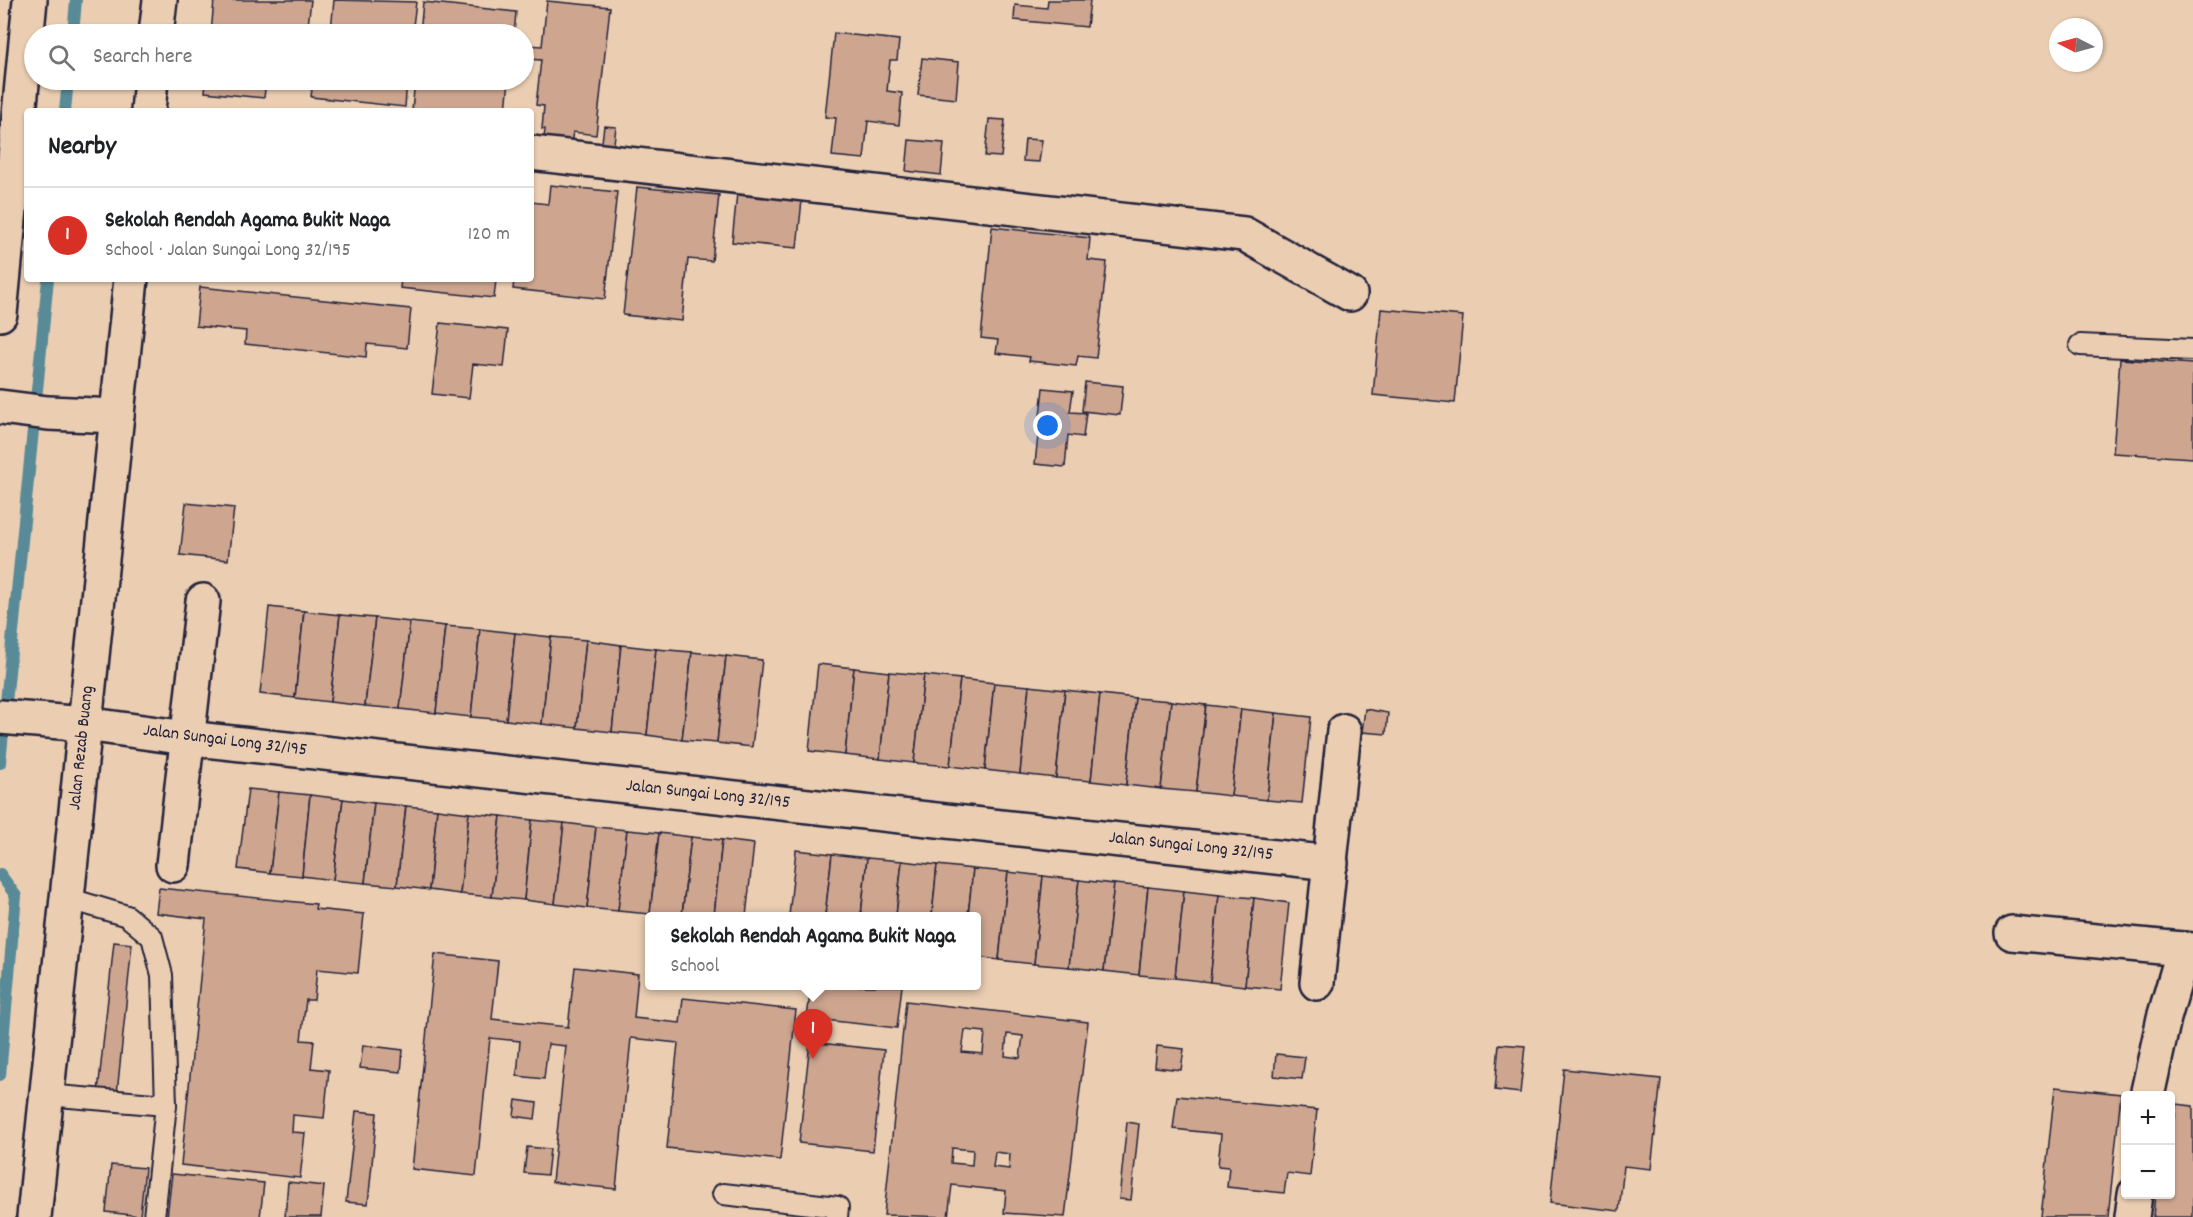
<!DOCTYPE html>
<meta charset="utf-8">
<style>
body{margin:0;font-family:Dekko,sans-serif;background:#f6f6f6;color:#202124}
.controls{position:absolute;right:18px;bottom:18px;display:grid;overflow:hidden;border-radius:6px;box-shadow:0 2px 4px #0004}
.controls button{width:54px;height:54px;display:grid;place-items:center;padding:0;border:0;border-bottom:2px solid #e0e0e0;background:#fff;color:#202124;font:30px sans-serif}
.compass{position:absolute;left:2049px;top:18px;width:54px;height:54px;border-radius:50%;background:#fff;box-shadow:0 2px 4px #0004;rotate:276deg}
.you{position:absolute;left:1048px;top:426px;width:21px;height:21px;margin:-15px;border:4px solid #fff;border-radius:50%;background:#1a73e8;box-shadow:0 0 0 9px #1a73e833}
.badge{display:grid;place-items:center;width:39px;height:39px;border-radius:50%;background:#d93025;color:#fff;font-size:20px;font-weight:700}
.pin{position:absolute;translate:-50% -50px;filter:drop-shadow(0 2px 3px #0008)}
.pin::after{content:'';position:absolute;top:32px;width:21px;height:18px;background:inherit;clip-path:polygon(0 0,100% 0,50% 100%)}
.popup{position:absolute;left:645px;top:912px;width:336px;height:78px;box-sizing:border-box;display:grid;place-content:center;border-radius:6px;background:#fff;filter:drop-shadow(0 2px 4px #0005);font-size:20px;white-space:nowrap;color:#757577}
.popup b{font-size:22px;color:#202124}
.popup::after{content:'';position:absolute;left:50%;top:100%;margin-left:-12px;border:12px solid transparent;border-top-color:#fff}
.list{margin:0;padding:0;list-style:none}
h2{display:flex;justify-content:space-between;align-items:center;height:78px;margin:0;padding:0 24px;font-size:26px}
h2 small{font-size:20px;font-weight:400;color:#757577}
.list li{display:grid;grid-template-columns:39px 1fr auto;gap:18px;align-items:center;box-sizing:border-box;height:96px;padding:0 24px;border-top:2px solid #e0e0e0}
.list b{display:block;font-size:22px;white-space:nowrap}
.list p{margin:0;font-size:20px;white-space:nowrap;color:#757577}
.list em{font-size:20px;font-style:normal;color:#757577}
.icon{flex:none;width:33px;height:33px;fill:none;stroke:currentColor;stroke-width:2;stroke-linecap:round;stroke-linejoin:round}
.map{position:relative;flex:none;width:2193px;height:1217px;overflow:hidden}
.search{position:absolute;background:#fff;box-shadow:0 2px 4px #0004;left:24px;top:24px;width:510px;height:66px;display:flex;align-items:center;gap:15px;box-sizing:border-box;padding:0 21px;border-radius:33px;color:#757577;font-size:22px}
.panel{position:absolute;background:#fff;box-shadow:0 2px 4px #0004;left:24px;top:108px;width:510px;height:174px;border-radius:6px}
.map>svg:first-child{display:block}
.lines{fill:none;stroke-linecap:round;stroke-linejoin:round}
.stream{stroke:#598a97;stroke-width:12}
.building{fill:#cea58f;stroke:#22223b;stroke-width:1.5;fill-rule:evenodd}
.lane-casing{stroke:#22223b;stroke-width:24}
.street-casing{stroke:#22223b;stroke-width:38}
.lane{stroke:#ebceb2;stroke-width:20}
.street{stroke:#ebceb2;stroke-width:33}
.labels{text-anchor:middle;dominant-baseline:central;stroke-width:4.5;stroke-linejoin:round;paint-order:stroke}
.street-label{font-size:18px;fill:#22223b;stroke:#ebceb2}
</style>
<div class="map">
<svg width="2193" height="1217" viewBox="0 0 2193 1217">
<rect width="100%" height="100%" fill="#ebceb2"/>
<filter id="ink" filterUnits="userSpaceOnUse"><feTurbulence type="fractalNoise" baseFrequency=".0167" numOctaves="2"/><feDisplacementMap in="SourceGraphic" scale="12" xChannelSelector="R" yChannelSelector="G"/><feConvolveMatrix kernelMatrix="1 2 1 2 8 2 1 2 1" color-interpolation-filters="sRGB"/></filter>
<g filter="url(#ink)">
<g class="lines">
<!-- stream -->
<g class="stream">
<path d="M73 34 76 0"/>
<path d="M65 111 68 80"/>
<path d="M0 763 48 279"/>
<path d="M0 874 16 896 0 1075"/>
</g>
</g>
<!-- building -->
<g class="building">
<path d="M214 0H311L307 34H211Z"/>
<path d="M334 0 416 2 412 34H318V29L331 30Z"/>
<path d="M1048 0H1090L1087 27 1014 20 1015 5 1047 8Z"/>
<path d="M547 1 610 7 596 135 573 132 571 143 544 140 545 129H542L544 106 536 105 541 60 527 59 528 45 542 46Z"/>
<path d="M423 2 516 12 514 34H420Z"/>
<path d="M834 33 899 40 897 60H890L887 91 902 93 899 125 868 121 864 159 832 156 836 118 825 117Z"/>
<path d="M922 58 959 62 956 99 918 95Z"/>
<path d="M206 80H266L264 98 205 92Z"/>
<path d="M313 80H407L405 107 311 97Z"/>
<path d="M415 80H509L506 111H412Z"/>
<path d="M989 119 1005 120 1001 157 985 156Z"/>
<path d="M604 126 616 127 613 151 601 150Z"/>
<path d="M1025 139 1042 140 1039 162 1023 161Z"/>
<path d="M909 140 944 143 941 175 906 171Z"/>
<path d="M550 185 617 192 605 299 513 289 514 279H531V202L548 204Z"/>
<path d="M637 187 719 195 712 261 688 259 682 321 623 315Z"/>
<path d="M737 193 802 200 797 248 732 242Z"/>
<path d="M992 227 1090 238 1088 260 1107 262 1096 358 1078 356 1076 366 1029 361 1030 357 996 353 998 340 981 338Z"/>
<path d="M401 279H503V281L496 280 494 298 400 288Z"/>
<path d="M200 287 411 309 407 348 367 344 366 357 245 344 246 331 196 326Z"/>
<path d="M1381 309 1463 316 1455 403 1373 395Z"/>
<path d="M440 323 508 330 504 367 473 364 469 398 432 394Z"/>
<path d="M2120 359 2193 364V458L2113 453Z"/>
<path d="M1085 382 1123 386 1120 415 1082 411Z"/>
<path d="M1043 388 1073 391 1070 412 1086 413 1083 437 1068 435 1065 467 1035 464Z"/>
<path d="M186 503 234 508 228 560 180 555Z"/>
<path d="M269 607 304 611 295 698 260 694Z"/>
<path d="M304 611 340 615 330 702 295 698Z"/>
<path d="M340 615 375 618 365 706 330 702Z"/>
<path d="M375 618 410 622 400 709 365 706Z"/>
<path d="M410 622 445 626 436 713 400 709Z"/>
<path d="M445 626 480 629 471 717 436 713Z"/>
<path d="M480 629 515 633 506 720 471 717Z"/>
<path d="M515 633 551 637 542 724 506 720Z"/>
<path d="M551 637 586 640 577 728 542 724Z"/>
<path d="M586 640 621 645 612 732 577 728Z"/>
<path d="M621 645 656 649 647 735 612 732Z"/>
<path d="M656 649 692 652 682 740 647 735Z"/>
<path d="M692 652 726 656 717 743 682 740Z"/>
<path d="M726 656 762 660 752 747 717 743Z"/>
<path d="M818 664 854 668 845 755 809 751Z"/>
<path d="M854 668 889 672 880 759 845 755Z"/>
<path d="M889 672 924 675 914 763 880 759Z"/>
<path d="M924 675 960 679 950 766 914 763Z"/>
<path d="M960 679 994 683 985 770 950 766Z"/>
<path d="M994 683 1029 686 1020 774 985 770Z"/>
<path d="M1029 686 1065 690 1056 778 1020 774Z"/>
<path d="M1065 690 1100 694 1091 781 1056 778Z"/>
<path d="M1100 694 1135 698 1126 785 1091 781Z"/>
<path d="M1135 698 1171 701 1161 789 1126 785Z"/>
<path d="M1171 701 1206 705 1196 792 1161 789Z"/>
<path d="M1206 705 1241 709 1231 796 1196 792Z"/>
<path d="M1241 709 1276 713 1267 800 1231 796Z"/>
<path d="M1365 709 1388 713 1386 734 1362 732Z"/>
<path d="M1276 713 1311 717 1302 803 1267 800Z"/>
<path d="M248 789 279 792 270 873 238 869Z"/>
<path d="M279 792 310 795 302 876 270 873Z"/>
<path d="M310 795 343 799 333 880 302 876Z"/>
<path d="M343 799 374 803 365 883 333 880Z"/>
<path d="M374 803 406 806 397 886 365 883Z"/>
<path d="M406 806 437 809 429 890 397 886Z"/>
<path d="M437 809 469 813 460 894 429 890Z"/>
<path d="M469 813 501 816 492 897 460 894Z"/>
<path d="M501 816 532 820 524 900 492 897Z"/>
<path d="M532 820 564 823 555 904 524 900Z"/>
<path d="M564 823 596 827 587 908 555 904Z"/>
<path d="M596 827 627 830 618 911 587 908Z"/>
<path d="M627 830 659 833 650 914 618 911Z"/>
<path d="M659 833 691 837 682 916 650 914Z"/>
<path d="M691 837 722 840 714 916H682Z"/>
<path d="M722 840 754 844 746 916H714Z"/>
<path d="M796 850 832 854 825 916H789Z"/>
<path d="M832 854 867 858 861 916H825Z"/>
<path d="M867 858 902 861 896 916H861Z"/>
<path d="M902 861 937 865 932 916H896Z"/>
<path d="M937 865 973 869 968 916H932Z"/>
<path d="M973 869 1008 872 999 960 976 957V916H968Z"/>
<path d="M1008 872 1043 876 1034 964 999 960Z"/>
<path d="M1043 876 1079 880 1069 967 1034 964Z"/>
<path d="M1079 880 1114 884 1104 971 1069 967Z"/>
<path d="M1114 884 1148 887 1139 975 1104 971Z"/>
<path d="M1148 887 1184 891 1175 978 1139 975Z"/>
<path d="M159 888 316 904 315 909 364 914 358 973 317 969 314 1000H306L301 1040 314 1041 311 1068 329 1070 324 1118 293 1115 292 1132 305 1133 300 1178 181 1165 206 919 156 913Z"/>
<path d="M1184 891 1219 895 1210 982 1175 978Z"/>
<path d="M1219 895 1254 898 1245 986 1210 982Z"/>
<path d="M1254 898 1289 903 1280 989 1245 986Z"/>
<path d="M114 942 132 944 117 1094 98 1092Z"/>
<path d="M435 954 498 961 492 1019 568 1027 575 967 638 974 634 1018 680 1023 683 998 796 1010 780 1160 667 1148 678 1043 631 1038 616 1189 552 1182 566 1046 548 1044 544 1079 517 1076 520 1041 490 1038 476 1176 412 1169Z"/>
<path d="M811 986H902L897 1028 807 1018Z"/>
<path d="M906 1001 1088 1022 1065 1217 1004 1213 1006 1191 952 1185 948 1217 884 1215ZM965 1030 985 1032 983 1054 962 1052ZM1007 1034 1023 1036 1020 1058 1005 1056ZM952 1148 973 1150 972 1165 951 1163ZM995 1152 1010 1154 1009 1169 993 1167Z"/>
<path d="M810 1042 884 1050 873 1151 799 1143Z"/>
<path d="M1499 1044 1525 1046 1520 1093 1495 1090Z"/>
<path d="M363 1045 403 1050 401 1072 360 1068Z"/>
<path d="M1157 1046 1184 1049 1181 1070 1155 1067Z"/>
<path d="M1276 1054 1305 1057 1302 1079 1274 1076Z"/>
<path d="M1564 1069 1661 1079 1651 1169 1624 1166 1619 1211 1550 1203Z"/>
<path d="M2055 1087 2121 1094 2108 1217H2041Z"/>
<path d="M1177 1096 1317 1110 1310 1176 1287 1173 1284 1193 1227 1187 1229 1167 1218 1166 1221 1134 1173 1129Z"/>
<path d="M516 1100 537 1103 535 1119 514 1116Z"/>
<path d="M2176 1104 2193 1106V1217H2153L2155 1194H2170V1118H2175Z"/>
<path d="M356 1111 377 1113 368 1204 346 1202Z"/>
<path d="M1127 1122 1139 1124 1131 1200 1119 1199Z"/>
<path d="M527 1147 550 1149 547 1175 524 1173Z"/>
<path d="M111 1165 145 1168 140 1216 106 1212Z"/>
<path d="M172 1174 264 1183 260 1217H167Z"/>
<path d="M288 1182 324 1186 321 1217H285Z"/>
</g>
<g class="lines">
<!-- lane casing -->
<g class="lane-casing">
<g id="lane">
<path d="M2080 345 2193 350"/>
<path d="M46 1095 166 1105 162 975 152 937 127 916 67 898"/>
<path d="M723 1194 838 1207 837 1217"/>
<path d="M154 1217 166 1105"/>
</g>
</g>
<!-- street casing -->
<g class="street-casing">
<g id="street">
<path d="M156 34 160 0"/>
<path d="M148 111 151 80"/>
<path d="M531 153 1244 234 1350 294"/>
<path d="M0 314 30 0"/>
<path d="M0 407 48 413 117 416"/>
<path d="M0 717 85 724 187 738 1331 863"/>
<path d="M173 865 203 601"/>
<path d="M2012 933 2193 950"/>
<path d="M1317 983 1344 731"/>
<path d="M2147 1096 2164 1018 2184 949"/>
<path d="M34 1217 131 279"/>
<path d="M2132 1217 2135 1194"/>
</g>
</g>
<!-- lane -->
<use href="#lane" class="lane"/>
<!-- street -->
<use href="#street" class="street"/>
</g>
</g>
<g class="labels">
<!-- street labels -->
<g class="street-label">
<text transform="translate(225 741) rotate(7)">Jalan Sungai Long 32/195</text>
<text transform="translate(82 748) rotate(-84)">Jalan Rezab Buang</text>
<text transform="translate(708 795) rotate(6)">Jalan Sungai Long 32/195</text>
<text transform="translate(1191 847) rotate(6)">Jalan Sungai Long 32/195</text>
</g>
</g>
</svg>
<div class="controls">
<button>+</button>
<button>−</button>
</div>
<svg class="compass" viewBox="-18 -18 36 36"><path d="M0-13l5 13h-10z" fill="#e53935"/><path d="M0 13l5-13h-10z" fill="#757577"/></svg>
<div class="you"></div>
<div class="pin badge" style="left:813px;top:1059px">1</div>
<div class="popup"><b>Sekolah Rendah Agama Bukit Naga</b>School</div>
<div class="search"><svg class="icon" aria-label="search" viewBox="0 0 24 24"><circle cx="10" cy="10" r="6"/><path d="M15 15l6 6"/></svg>Search here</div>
<section class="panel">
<h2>Nearby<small></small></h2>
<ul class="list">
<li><span class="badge">1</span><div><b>Sekolah Rendah Agama Bukit Naga</b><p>School · Jalan Sungai Long 32/195</p></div><em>120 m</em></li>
</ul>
</section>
</div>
